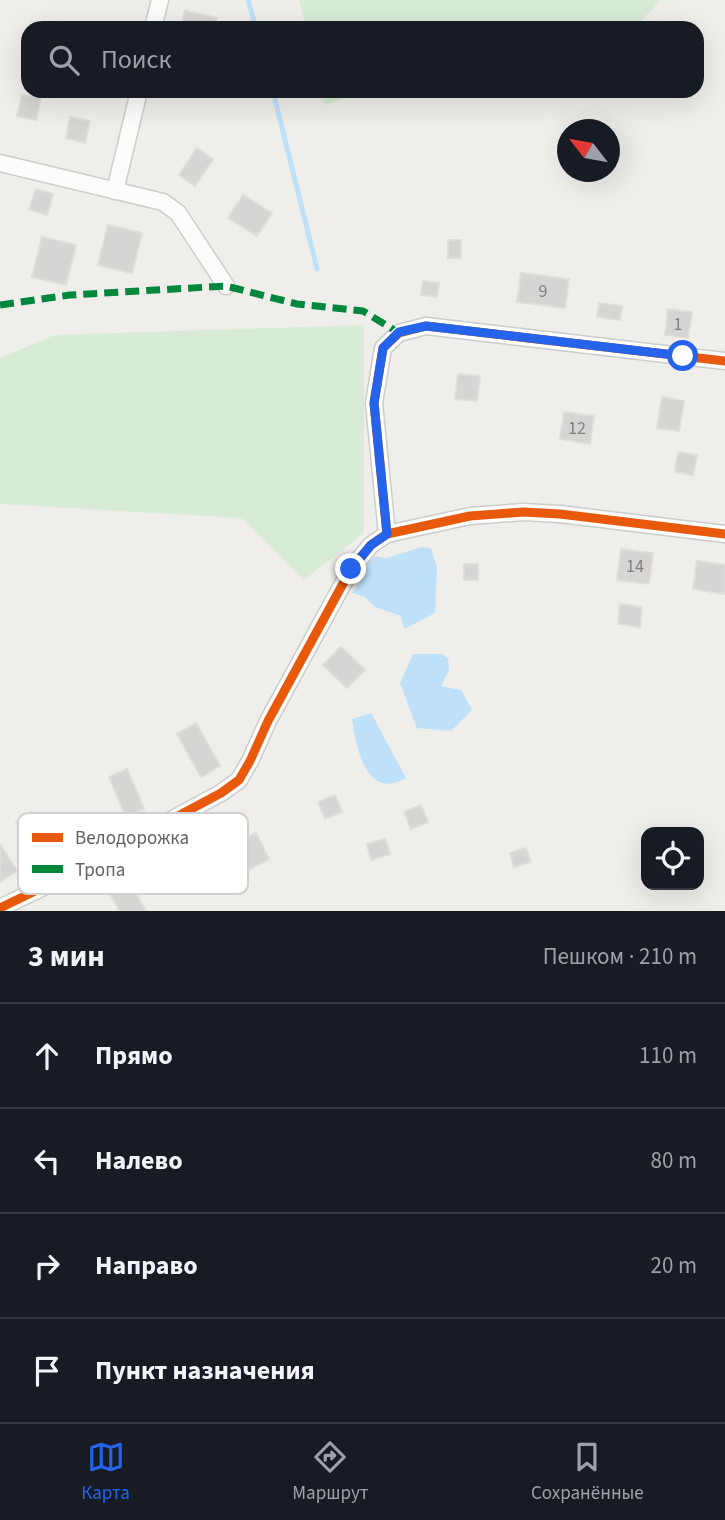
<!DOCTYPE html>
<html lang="ru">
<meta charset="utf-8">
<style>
body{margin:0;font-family:"Source Sans 3",sans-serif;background:#242831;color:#f1f3f6}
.controls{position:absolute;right:21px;bottom:21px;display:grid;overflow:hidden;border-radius:14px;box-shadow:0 7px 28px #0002}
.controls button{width:63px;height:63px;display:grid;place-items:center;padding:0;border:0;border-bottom:2px solid #363941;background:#171b24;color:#f1f3f6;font:35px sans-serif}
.compass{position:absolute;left:557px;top:119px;width:63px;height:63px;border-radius:50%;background:#171b24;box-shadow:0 7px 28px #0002;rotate:301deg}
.stop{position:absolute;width:21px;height:21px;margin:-16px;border:5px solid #2563eb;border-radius:50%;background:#fff}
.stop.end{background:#2563eb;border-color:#fff;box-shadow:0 2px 7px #0008}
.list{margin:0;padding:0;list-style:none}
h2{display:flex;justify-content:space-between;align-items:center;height:91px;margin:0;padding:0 28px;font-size:30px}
h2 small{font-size:23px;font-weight:400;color:#9ea1a6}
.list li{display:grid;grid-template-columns:46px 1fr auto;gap:21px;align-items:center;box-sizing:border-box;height:105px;padding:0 28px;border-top:2px solid #363941}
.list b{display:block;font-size:26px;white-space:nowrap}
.list em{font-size:23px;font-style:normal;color:#9ea1a6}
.icon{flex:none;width:38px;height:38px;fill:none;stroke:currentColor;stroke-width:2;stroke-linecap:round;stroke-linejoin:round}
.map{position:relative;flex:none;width:725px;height:911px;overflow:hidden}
.search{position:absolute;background:#171b24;box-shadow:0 7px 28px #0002;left:21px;right:21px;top:21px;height:77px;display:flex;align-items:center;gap:18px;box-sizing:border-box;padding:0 24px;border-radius:21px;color:#9ea1a6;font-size:26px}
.sheet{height:511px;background:#171b24}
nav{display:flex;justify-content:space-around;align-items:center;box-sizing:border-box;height:98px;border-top:2px solid #363941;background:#171b24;font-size:19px;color:#9ea1a6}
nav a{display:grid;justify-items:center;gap:4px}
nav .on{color:#2563eb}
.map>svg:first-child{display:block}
.green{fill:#d8ebd6}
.water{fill:#bfe0f9}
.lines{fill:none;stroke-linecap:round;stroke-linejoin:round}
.stream{stroke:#bfe0f9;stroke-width:5}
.building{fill:#d6d5d3;stroke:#deddd9;stroke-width:2}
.minor-casing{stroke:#cbcccc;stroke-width:19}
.minor{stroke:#fdfcfc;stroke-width:16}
.quiet{stroke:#00873e;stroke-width:7;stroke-dasharray:14 7;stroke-linecap:butt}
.cycleway-casing{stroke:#fff;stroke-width:13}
.cycleway{stroke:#e8590c;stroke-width:9}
.route{stroke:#2563eb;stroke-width:9}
.labels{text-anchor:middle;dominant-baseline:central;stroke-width:7;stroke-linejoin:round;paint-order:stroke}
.number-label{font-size:18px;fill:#7e8184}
.key{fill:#fff;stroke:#cfd0d2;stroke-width:2}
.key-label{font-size:19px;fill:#5f6368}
</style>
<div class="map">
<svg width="725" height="911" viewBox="0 0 725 911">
<rect width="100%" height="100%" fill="#efeeea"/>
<!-- green -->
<g class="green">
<path d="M299 0H661L634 28H306Z"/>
<path d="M321 91H368L325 105Z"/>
<path d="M364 325V533L304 580 241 518 0 504V358L55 335Z"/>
</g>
<!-- water -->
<g class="water">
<path d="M421 547 431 548 437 568 435 613 404 629 401 616 375 607 365 597 352 593 365 576 369 556 387 558Z"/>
<path d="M413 654H442L448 658 449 670 441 686 461 690 472 710 451 731 417 728 400 683Z"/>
<path d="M371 713 406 778C365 802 356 745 352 719Z"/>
</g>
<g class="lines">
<!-- stream -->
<g class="stream">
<path d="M248 0 256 28"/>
<path d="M273 91 317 269"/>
</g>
</g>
<!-- building -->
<g class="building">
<path d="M185 11 217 18 214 28H181Z"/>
<path d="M22 95 41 98 36 120 17 116Z"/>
<path d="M70 117 90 121 85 143 66 138Z"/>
<path d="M197 148 213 159 195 186 179 175Z"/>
<path d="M36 189 53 194 47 215 29 209Z"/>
<path d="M243 195 272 213 257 236 228 218Z"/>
<path d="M108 225 142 233 132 273 98 265Z"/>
<path d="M42 237 76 245 66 285 32 277Z"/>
<rect x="448" y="240" width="13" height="18"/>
<path d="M521 273 569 279 565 308 517 302Z"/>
<path d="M423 281 439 283 437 297 421 295Z"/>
<path d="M599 303 622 306 620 320 597 317Z"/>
<path d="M668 309 692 312 688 338 665 335Z"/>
<path d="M458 374 480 376 477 401 455 399Z"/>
<path d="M662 397 684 401 679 431 657 428Z"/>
<path d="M564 412 594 416 590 444 560 439Z"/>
<path d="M678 452 697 455 693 475 675 472Z"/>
<path d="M621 549 653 553 649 584 617 580Z"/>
<path d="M697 561 725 565V594L693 589Z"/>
<rect x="464" y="564" width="14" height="16"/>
<path d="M620 604 642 607 640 627 618 624Z"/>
<path d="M341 647 365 670 347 688 323 665Z"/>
<path d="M196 723 220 766 201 777 177 734Z"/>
<path d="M127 769 144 809 126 817 109 777Z"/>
<path d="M335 795 342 812 325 819 318 802Z"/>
<path d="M421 805 428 822 411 829 404 812Z"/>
<path d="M31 812 56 852 41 861 16 822Z"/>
<path d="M256 833 269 859 248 870 234 843Z"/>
<path d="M385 839 390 854 371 860 367 844Z"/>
<path d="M0 844 17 871 0 882Z"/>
<path d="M526 848 531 862 514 867 510 853Z"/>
<path d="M129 881 146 911H120L109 892Z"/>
</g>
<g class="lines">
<!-- minor casing -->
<g class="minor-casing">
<g id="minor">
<path d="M153 28 160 0"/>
<path d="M0 163 163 202 178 213 226 286"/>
<path d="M115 191 139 91"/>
<path d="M387 534 374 403 383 348 399 333 426 326 725 361"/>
<path d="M0 908 68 875 221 793 239 780 250 761 268 721 351 569 371 545 387 534 470 516 523 512 560 514 725 534"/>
</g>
</g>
<!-- minor -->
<use href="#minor" class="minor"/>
<!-- quiet -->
<path class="quiet" d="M0 305 70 295 226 286 297 304 363 311 399 333"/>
<!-- cycleway casing -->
<g class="cycleway-casing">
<g id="cycleway">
<path d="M387 534 374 403 383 348 399 333 426 326 725 361"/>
<path d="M0 908 68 875 221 793 239 780 250 761 268 721 351 569 371 545 387 534 470 516 523 512 560 514 725 534"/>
</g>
</g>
<!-- cycleway -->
<use href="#cycleway" class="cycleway"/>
</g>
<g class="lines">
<!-- route -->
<path class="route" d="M351 569 371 545 387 534 374 403 383 348 399 332 426 326 683 356"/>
</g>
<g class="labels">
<!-- number labels -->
<g class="number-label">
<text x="543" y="291">9</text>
<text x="678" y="324">1</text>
<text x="577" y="428">12</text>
<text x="635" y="566">14</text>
</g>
</g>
<!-- legend -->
<rect x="18" y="813" width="230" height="81" rx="10" class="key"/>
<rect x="32" y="833" width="31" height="9" fill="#e8590c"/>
<rect x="32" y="865" width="31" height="8" fill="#00873e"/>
<g class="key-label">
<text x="75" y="844">Велодорожка</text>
<text x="75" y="876">Тропа</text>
</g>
</svg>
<div class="controls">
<button><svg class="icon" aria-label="locate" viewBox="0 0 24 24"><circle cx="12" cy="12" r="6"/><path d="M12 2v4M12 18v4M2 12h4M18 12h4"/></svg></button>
</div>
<svg class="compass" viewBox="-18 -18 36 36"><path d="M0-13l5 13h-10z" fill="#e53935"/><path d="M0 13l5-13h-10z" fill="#9ea1a6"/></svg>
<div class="stop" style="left:683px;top:356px"></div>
<div class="stop end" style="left:351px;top:569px"></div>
<div class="search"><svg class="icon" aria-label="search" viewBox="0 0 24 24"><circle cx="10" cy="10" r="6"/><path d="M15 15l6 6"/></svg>Поиск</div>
</div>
<section class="sheet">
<h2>3 мин<small>Пешком · 210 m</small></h2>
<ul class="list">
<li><svg class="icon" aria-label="ahead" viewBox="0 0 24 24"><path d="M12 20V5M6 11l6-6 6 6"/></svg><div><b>Прямо</b></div><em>110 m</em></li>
<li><svg class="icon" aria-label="left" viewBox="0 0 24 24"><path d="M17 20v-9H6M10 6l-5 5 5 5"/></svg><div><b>Налево</b></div><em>80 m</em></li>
<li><svg class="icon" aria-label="right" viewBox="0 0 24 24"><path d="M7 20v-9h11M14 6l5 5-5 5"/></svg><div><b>Направо</b></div><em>20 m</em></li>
<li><svg class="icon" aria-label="arrive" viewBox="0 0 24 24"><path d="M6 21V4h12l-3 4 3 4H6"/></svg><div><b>Пункт назначения</b></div></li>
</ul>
</section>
<nav>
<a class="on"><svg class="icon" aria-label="map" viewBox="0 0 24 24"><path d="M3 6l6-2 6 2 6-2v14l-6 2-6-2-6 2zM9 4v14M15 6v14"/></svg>Карта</a>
<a><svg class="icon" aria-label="directions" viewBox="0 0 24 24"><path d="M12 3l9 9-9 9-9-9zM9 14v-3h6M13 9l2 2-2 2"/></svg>Маршрут</a>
<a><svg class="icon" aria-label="saved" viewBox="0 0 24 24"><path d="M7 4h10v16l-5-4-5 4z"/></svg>Сохранённые</a>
</nav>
